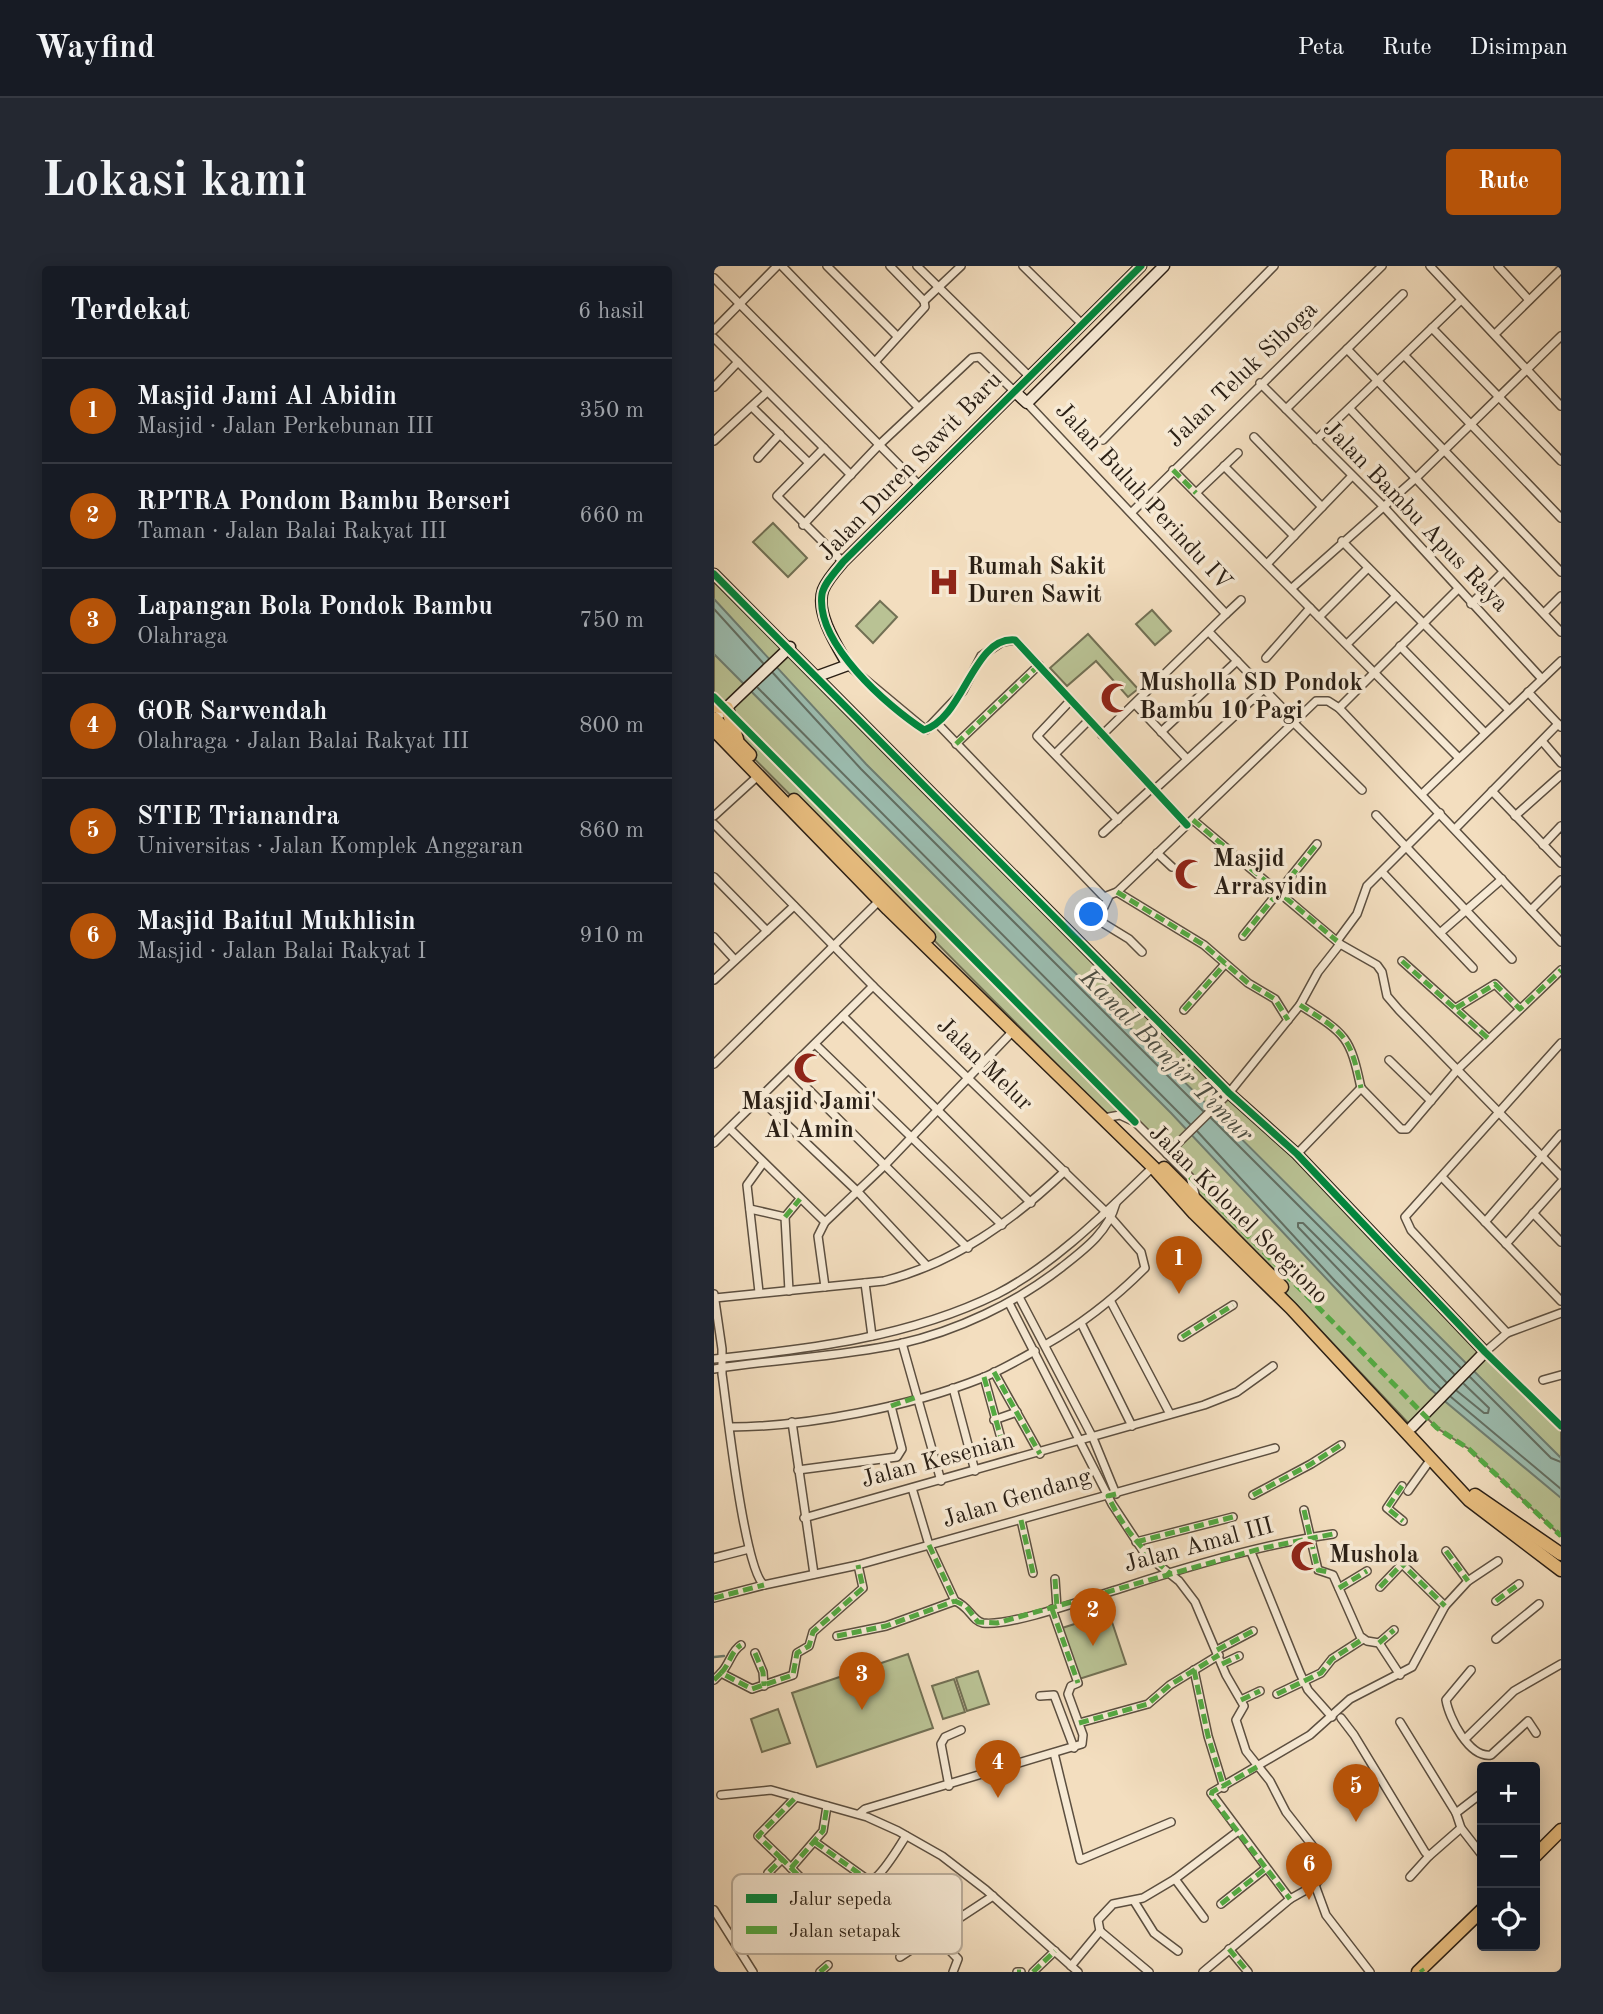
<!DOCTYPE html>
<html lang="id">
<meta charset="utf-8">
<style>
body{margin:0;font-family:"Old Standard TT",serif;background:#242831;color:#f1f3f6}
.controls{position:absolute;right:21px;bottom:21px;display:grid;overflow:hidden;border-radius:7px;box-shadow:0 4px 18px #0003}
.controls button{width:63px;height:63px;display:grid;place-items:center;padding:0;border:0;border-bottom:2px solid #363941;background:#171b24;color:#f1f3f6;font:35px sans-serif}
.you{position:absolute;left:378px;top:649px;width:24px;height:24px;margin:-18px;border:5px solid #fff;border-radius:50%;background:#1a73e8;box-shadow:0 0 0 10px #1a73e833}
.badge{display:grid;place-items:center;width:46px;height:46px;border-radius:50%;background:#b45309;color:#fff;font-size:23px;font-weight:700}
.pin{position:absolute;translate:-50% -58px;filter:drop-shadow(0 2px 4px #0008)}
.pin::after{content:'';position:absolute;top:37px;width:24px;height:21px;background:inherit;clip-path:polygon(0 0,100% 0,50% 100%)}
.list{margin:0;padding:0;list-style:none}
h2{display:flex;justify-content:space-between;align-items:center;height:91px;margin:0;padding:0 28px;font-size:30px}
h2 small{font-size:23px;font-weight:400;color:#9ea1a6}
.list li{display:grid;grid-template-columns:46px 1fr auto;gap:21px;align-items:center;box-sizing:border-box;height:105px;padding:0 28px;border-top:2px solid #363941}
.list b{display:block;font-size:26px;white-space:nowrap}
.list p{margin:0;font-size:23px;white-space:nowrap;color:#9ea1a6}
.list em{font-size:23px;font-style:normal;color:#9ea1a6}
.icon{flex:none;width:38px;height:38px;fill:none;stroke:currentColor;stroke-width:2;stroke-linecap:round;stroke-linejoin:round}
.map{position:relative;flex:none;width:847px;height:1706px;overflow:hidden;border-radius:7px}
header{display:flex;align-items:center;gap:42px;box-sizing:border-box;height:98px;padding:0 35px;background:#171b24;border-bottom:2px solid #363941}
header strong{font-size:33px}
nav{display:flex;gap:38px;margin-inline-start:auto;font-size:24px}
.intro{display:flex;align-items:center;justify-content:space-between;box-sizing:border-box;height:168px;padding:0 42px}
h1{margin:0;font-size:49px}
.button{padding:18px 32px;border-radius:7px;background:#b45309;color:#fff;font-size:24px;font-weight:700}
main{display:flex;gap:42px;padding:0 42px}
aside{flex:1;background:#171b24;border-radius:7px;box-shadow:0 4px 18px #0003}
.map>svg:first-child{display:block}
.green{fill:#b9c294;stroke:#727054;stroke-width:2}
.water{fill:#9bbcaf;stroke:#6e7d71;stroke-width:2}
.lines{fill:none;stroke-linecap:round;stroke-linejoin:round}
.shore{stroke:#626e62;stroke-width:2}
.stream{stroke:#6e7d71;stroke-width:2.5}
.street-casing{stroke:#5c4f40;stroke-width:10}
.secondary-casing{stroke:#2a1f15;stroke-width:13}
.primary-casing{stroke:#2a1f15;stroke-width:15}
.street{stroke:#f7ead5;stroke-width:7}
.secondary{stroke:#f7ead5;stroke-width:10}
.primary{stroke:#eabf80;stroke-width:12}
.quiet{stroke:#53aa42;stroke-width:5;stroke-dasharray:10 5;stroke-linecap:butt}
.cycleway-casing{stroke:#f7ead5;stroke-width:11}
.cycleway{stroke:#00873e;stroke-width:7}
.labels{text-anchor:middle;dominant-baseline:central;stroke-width:7;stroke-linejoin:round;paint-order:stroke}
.street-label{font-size:24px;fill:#2a1f15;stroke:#f7ead5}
.poi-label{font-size:24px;font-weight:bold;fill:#2a1f15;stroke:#f7ead5;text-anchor:start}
.water-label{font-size:26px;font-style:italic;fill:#4c4e43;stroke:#f7ead5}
.key{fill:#f7ead5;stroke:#baad9b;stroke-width:2}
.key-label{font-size:19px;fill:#2a1f15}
</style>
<header>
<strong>Wayfind</strong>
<nav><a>Peta</a><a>Rute</a><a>Disimpan</a></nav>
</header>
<div class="intro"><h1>Lokasi kami</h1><a class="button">Rute</a></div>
<main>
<aside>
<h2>Terdekat<small>6 hasil</small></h2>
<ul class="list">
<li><span class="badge">1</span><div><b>Masjid Jami Al Abidin</b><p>Masjid · Jalan Perkebunan III</p></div><em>350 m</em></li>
<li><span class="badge">2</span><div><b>RPTRA Pondom Bambu Berseri</b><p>Taman · Jalan Balai Rakyat III</p></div><em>660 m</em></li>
<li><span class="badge">3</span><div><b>Lapangan Bola Pondok Bambu</b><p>Olahraga</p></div><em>750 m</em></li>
<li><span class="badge">4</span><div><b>GOR Sarwendah</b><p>Olahraga · Jalan Balai Rakyat III</p></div><em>800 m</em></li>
<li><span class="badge">5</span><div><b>STIE Trianandra</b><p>Universitas · Jalan Komplek Anggaran</p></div><em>860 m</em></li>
<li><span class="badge">6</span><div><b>Masjid Baitul Mukhlisin</b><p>Masjid · Jalan Balai Rakyat I</p></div><em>910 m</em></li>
</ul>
</aside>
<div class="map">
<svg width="847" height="1706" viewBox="0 0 847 1706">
<rect width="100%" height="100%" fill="#f3debf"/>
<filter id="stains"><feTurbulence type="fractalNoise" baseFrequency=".00286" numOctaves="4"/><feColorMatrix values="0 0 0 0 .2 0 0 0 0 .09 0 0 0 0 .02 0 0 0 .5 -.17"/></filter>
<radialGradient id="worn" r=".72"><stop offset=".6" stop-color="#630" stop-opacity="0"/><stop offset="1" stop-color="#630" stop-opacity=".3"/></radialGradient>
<!-- green -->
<g class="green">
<path d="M59 257 93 292 74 311 39 276Z"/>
<path d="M0 310 847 1160V1270L755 1183 723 1162 711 1150 698 1161 484 935 476 911 412 851H395L0 452Z"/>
<path d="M166 335 183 351 159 377 142 360Z"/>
<path d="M438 344 457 365 441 379 422 358Z"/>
<path d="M374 368 424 423 414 431 382 395 353 420 336 402Z"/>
<path d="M395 1347 412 1398 362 1414 345 1363Z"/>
<path d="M194 1388 219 1462 103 1501 78 1427Z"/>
<path d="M264 1405 275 1438 253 1445 242 1412Z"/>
<path d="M240 1413 251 1446 229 1453 218 1420Z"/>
<path d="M64 1443 76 1477 48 1486 37 1453Z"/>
</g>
<!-- water -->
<path class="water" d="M0 333 152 498 847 1192V1232L715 1122 457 847 0 388Z"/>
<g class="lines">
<!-- shore -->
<g class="shore">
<path d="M0 343 49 397"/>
<path d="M59 407 147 503 489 845"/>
<path d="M44 422 476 858"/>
<path d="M497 852 746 1101"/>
<path d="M483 865 621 1015 726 1122"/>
<path d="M756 1111 837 1192 847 1196"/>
<path d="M732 1116 584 961V957H589L740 1108"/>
<path d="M743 1125 770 1147H774L775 1142 750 1118"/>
<path d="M737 1131 847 1223"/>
</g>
<!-- stream -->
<path class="stream" d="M0 1391 10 1390"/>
<!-- street casing -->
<g class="street-casing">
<g id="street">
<path d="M68 0 204 141"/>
<path d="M113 0 183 70"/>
<path d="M176 0 210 35"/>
<path d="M203 0 315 110"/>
<path d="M309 0 368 58"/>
<path d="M716 0 847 140"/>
<path d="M784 0 815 34"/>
<path d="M0 12 206 220"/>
<path d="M210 35 247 0"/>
<path d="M718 62 847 195"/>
<path d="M0 64 63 0"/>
<path d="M781 68 847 3"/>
<path d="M0 72 137 209"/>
<path d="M633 83 847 306"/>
<path d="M691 90 847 252"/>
<path d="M161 96 211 41 210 35"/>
<path d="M546 117 669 240 828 413"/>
<path d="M0 121 24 96"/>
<path d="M313 137 512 348 388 469"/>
<path d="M38 141 94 196"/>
<path d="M572 143 689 28"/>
<path d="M636 143 847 366"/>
<path d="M540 171 608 241"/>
<path d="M389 174 560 0"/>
<path d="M602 174 747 34"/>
<path d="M0 175 53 126"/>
<path d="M110 182 63 230 129 296"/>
<path d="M44 192 66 168"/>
<path d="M510 200 580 270"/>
<path d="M459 204 745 492"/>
<path d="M482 227 524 187"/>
<path d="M418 246 668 0"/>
<path d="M89 259 165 179 258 92 265 91 300 125"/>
<path d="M628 275 795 444"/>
<path d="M553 298 637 211"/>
<path d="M578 322 702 212 847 70"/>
<path d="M757 338 789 306"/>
<path d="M830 347 847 330"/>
<path d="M512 348 527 334"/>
<path d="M605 351 654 302"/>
<path d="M495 366 581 455"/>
<path d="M633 378 682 330"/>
<path d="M686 380 771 467"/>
<path d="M552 392 596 342"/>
<path d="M134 399 212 464 249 425 267 390 288 376 301 374 473 559"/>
<path d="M814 426 847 461"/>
<path d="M356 435 323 470 404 554"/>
<path d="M421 438 473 493"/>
<path d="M625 442 744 323"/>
<path d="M222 456 390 631 403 626 602 435H614L625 442 847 676"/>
<path d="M580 457 648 524"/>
<path d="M447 466 523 395"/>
<path d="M828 475 847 497"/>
<path d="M242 478 325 399"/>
<path d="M342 487 374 455"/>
<path d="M440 524 550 423"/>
<path d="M778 525 847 597"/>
<path d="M708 528 847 395"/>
<path d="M662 549 798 693"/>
<path d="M0 550 45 509"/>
<path d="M801 550 847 509"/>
<path d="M479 554 626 678 663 699 668 706 673 730 685 744 847 910"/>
<path d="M0 558 159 720 392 946 427 986 431 1002C400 1033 370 1057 331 1079"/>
<path d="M741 563 844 458"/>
<path d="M389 567 438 522"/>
<path d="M829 579 847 560"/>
<path d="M443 587 458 601"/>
<path d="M668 606 759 702"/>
<path d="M0 611 53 665"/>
<path d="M403 626 490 679 534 717 561 733 574 754"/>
<path d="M395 630 384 654 415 673 428 686"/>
<path d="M817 644 847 614"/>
<path d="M726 667 788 613"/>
<path d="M529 670 603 578"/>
<path d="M0 671 21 694"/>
<path d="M623 675 643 648 653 620 726 547"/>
<path d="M688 695 775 773"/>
<path d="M0 714 80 640"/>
<path d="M586 739C632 768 636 770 647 822"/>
<path d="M742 742 781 718 806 743"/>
<path d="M470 744 511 698"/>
<path d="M129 750 317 937"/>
<path d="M101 778 288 959"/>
<path d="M675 794 717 835"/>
<path d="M0 798 166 634"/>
<path d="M75 804 254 982"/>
<path d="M647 822 687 863H693L744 803 847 704"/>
<path d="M46 833 143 925 213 1000"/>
<path d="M395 851 406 849 421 856 476 911 481 928"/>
<path d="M16 863 111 956"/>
<path d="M0 877 159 720"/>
<path d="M453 888 515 827 586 739 604 706 626 678"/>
<path d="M583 888 647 822"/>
<path d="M728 911 847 1035"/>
<path d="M36 943 71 951"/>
<path d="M819 947 847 976"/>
<path d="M771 956 847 868"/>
<path d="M792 978 847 916"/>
<path d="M151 1017 158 1070"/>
<path d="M111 1021 104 970 111 956 171 899 300 764"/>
<path d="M75 1025 71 951 86 933"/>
<path d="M45 1026 33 919 49 897"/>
<path d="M0 1028 8 1083V1108C13 1142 30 1303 50 1319L144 1299 561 1182"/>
<path d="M305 1031 379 1172 402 1228"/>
<path d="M1 1032 170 1015C241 997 298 955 351 905"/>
<path d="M397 1036 456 1148"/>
<path d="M295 1037 398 1238 431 1288 465 1315 481 1336 512 1409 530 1440 522 1454 532 1485 556 1515 572 1546 601 1583 607 1611 601 1619 576 1633 489 1706"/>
<path d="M847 1047 793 1067 771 1086 847 1160"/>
<path d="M368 1059 418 1160"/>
<path d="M793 1067 697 964 691 951 847 777"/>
<path d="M468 1071 519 1039"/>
<path d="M188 1077 227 1215"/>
<path d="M0 1093C96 1083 196 1071 283 1028 341 998 392 946 439 901"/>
<path d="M0 1103C61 1093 125 1091 185 1078 243 1065 302 1037 348 1001 371 983 394 966 402 937"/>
<path d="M280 1106 326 1188"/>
<path d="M270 1111 288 1176"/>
<path d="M829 1114 847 1109"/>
<path d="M239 1122 261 1205"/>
<path d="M280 1154 303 1146"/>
<path d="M78 1156 100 1308"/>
<path d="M16 1161C92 1161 198 1140 268 1112 286 1105 304 1094 321 1085"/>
<path d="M84 1204 183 1191 188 1183 177 1140"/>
<path d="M688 1220 673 1242 689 1255"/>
<path d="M198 1222 215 1279 241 1335C255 1340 258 1355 269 1357 296 1361 378 1331 408 1322 475 1300 549 1278 619 1268"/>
<path d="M694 1225 717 1193"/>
<path d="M539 1229 597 1198 627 1179"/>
<path d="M590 1244 604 1304 619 1309 646 1370 653 1375 665 1377 686 1409"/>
<path d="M90 1252 490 1139 523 1126 559 1100"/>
<path d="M307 1254 319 1307"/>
<path d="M422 1276 519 1251"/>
<path d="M732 1285 754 1315"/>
<path d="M537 1286 586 1407 594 1424 618 1451"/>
<path d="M0 1292 35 1283"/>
<path d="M684 1294 731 1340"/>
<path d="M341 1313 343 1342"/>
<path d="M666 1321 688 1298"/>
<path d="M625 1322 653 1305"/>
<path d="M0 1332 50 1319"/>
<path d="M782 1335 805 1318"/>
<path d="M123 1370 172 1360 241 1335"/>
<path d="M782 1373 825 1338"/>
<path d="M665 1377 680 1364"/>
<path d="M503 1384 539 1365"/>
<path d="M41 1387 49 1406 50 1420"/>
<path d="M508 1398 525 1390"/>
<path d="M480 1404 494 1470 510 1522"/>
<path d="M757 1404 732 1434C735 1452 755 1492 777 1489L814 1455 822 1467"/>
<path d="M7 1407C16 1398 17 1385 27 1379"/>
<path d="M0 1414 7 1407 38 1423 79 1409 83 1387 95 1380 99 1366 149 1322 144 1299"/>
<path d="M563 1428 607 1407 618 1393 649 1373"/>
<path d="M326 1430 340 1429 360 1482"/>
<path d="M527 1434 546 1425"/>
<path d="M627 1452 640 1469 711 1586 715 1590 747 1562"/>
<path d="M686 1456 742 1547 747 1562 768 1589"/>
<path d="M365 1457 434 1438 456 1419 505 1389"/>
<path d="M751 1473 800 1425 847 1398"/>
<path d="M340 1487 366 1594 457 1556"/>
<path d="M235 1520 227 1478 231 1471 247 1464"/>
<path d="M7 1529 57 1524 153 1551 184 1565 228 1590 272 1624 364 1706"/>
<path d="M742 1547 768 1527"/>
<path d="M145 1548 151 1543 368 1478 369 1469 354 1428 357 1420 364 1417 338 1343"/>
<path d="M101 1576 157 1616"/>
<path d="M68 1593 44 1570 82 1531"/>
<path d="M77 1602 109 1565 113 1540"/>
<path d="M696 1611 715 1590"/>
<path d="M461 1613 490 1652"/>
<path d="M601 1619 612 1649 656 1706"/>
<path d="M131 1624C160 1627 178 1591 192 1570"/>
<path d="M76 1625 54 1607 68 1593 100 1625"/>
<path d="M576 1633 497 1527 596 1469 636 1433 698 1401 731 1340 754 1315 784 1295"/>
<path d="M420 1635 440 1667 464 1685"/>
<path d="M507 1638 551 1603"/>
<path d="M0 1644 39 1706"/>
<path d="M386 1665 384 1654 399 1638 429 1632 461 1613 523 1566"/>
<path d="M386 1665 435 1706"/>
<path d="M220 1668 244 1693 239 1706"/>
<path d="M515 1683 534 1706"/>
<path d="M186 1691 279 1630"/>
<path d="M357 1700 386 1665"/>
<path d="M106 1706 114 1699"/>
<path d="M303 1706H307"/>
<path d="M319 1706 341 1685"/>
</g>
</g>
<!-- secondary casing -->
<g class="secondary-casing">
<g id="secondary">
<path d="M300 125 313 137 450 0"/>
<path d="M0 308 515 827 583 888 771 1086 698 1161"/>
<path d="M104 410 134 399C123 380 101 347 109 324 113 314 122 304 129 296L427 0"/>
<path d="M7 447 76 381"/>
</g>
</g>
<!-- primary casing -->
<g class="primary-casing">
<g id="primary">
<path d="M0 440 13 442 23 473"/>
<path d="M0 452 36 489"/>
<path d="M0 464 174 643 439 901 480 947 577 1042 755 1234 847 1304"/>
<path d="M80 534 215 671"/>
<path d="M450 902 568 1021"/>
<path d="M761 1229 847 1288"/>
<path d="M821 1590 847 1564"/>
<path d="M704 1706 768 1644"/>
</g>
</g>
<!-- street -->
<use href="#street" class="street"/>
<!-- secondary -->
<use href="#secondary" class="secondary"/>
<!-- primary -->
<use href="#primary" class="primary"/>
<!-- quiet -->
<g class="quiet">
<path d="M459 204 482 227"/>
<path d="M242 478 325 399"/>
<path d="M479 554 623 675"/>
<path d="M403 626 490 679 534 717 561 733 574 754"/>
<path d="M529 670 603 578"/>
<path d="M688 695 775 773"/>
<path d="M586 739C632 768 636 770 647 822"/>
<path d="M742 742 781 718 806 743 847 704"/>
<path d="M470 744 511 698"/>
<path d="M476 911 723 1162 755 1183 847 1270"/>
<path d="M71 951 86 933"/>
<path d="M468 1071 519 1039"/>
<path d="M280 1106 326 1188"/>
<path d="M270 1111 288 1176"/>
<path d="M177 1140 203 1131"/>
<path d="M688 1220 673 1242 689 1255"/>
<path d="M402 1228 394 1230C409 1262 429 1286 457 1308"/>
<path d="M539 1229 597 1198 627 1179"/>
<path d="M590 1244 604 1304 614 1306"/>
<path d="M307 1254 319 1307"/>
<path d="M422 1276 519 1251"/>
<path d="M215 1279 241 1335 252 1340 264 1356 283 1357 549 1282 619 1268"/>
<path d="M732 1285 754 1315"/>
<path d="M684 1294 731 1340"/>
<path d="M341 1313 343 1342"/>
<path d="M666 1321 688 1298"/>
<path d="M625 1322 653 1305"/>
<path d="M0 1332 50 1319"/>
<path d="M782 1335 805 1318"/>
<path d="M338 1343 364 1417"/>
<path d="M123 1370 172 1360 241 1335"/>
<path d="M665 1377 680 1364"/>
<path d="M503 1384 539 1365"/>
<path d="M41 1387 49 1406 50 1420"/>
<path d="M508 1398 525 1390"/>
<path d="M480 1404 494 1470 510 1522"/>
<path d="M7 1407C16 1398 17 1385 27 1379"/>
<path d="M0 1414 7 1407 38 1423 79 1409 83 1387 95 1380 99 1366 149 1322 144 1299"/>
<path d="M563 1428 607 1407 618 1393 649 1373"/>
<path d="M527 1434 546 1425"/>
<path d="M365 1457 434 1438 456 1419 505 1389"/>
<path d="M543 1501 498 1526 497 1531 576 1633"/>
<path d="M101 1576 157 1616"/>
<path d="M68 1593 44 1570 82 1531"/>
<path d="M77 1602 109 1565 113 1540"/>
<path d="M76 1625 54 1607 68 1593 100 1625"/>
<path d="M507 1638 551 1603"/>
<path d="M515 1683 534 1706"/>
<path d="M707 1703 709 1706"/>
<path d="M106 1706 114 1699"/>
<path d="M303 1706H307"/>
<path d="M319 1706 341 1685"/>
</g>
<!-- cycleway casing -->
<g class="cycleway-casing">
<g id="cycleway">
<path d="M427 0 129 296C122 305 110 317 108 328 101 377 173 440 210 464 250 452 259 370 301 374L473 559"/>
<path d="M0 308 515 827 583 888 771 1086 847 1160"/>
<path d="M0 431 421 856"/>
</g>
</g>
<!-- cycleway -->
<use href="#cycleway" class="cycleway"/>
</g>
<!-- icons -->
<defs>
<g id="hospital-bare" transform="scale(2.415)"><path d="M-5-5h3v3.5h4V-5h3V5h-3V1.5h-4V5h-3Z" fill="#8f2418" stroke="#f7ead5" stroke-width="2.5" paint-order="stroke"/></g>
<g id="mosque-bare" transform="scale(2.415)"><path d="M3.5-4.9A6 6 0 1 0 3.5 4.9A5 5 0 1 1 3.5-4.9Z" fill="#8f2418" stroke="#f7ead5" stroke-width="2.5" paint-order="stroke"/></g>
</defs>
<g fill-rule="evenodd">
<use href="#hospital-bare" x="230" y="316"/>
<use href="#mosque-bare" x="402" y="432"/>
<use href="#mosque-bare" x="476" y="608"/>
<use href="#mosque-bare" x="95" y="802"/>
<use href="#mosque-bare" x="592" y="1290"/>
</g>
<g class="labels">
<!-- street labels -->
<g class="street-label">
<text transform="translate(529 109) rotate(-44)">Jalan Teluk Siboga</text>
<text transform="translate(197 201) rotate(-46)">Jalan Duren Sawit Baru</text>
<text transform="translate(429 231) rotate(47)">Jalan Buluh Perindu IV</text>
<text transform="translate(701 251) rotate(46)">Jalan Bambu Apus Raya</text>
<text transform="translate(270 799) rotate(44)">Jalan Melur</text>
<text transform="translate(524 949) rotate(45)">Jalan Kolonel Soegiono</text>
<text transform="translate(224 1195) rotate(-15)">Jalan Kesenian</text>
<text transform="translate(303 1233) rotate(-17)">Jalan Gendang</text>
<text transform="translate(485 1280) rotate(-15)">Jalan Amal III</text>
</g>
<!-- poi labels -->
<g class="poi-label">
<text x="253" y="302">Rumah Sakit<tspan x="253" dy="28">Duren Sawit</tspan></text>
<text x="425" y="418">Musholla SD Pondok<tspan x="425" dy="28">Bambu 10 Pagi</tspan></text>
<text x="499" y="594">Masjid<tspan x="499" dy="28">Arrasyidin</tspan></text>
<text x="95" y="837" text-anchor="middle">Masjid Jami'<tspan x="95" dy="28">Al Amin</tspan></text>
<text x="615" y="1290">Mushola</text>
</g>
<!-- water labels -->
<g class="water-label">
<text transform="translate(452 790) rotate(45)">Kanal Banjir Timur</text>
</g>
</g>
<!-- legend -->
<rect x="18" y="1608" width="230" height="80" rx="10" class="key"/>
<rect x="32" y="1628" width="31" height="9" fill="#00873e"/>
<rect x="32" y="1660" width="31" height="8" fill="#53aa42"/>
<g class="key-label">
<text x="75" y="1639">Jalur sepeda</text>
<text x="75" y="1671">Jalan setapak</text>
</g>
<rect width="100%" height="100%" filter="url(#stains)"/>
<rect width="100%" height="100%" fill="url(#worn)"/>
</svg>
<div class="controls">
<button>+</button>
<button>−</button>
<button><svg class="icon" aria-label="locate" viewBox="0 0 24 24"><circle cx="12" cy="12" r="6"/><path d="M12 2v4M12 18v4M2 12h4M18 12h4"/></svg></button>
</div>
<div class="you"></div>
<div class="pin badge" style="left:465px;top:1028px">1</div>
<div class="pin badge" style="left:379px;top:1380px">2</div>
<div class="pin badge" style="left:148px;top:1444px">3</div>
<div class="pin badge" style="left:284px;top:1532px">4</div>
<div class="pin badge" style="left:642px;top:1556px">5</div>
<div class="pin badge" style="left:595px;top:1634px">6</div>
</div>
</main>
